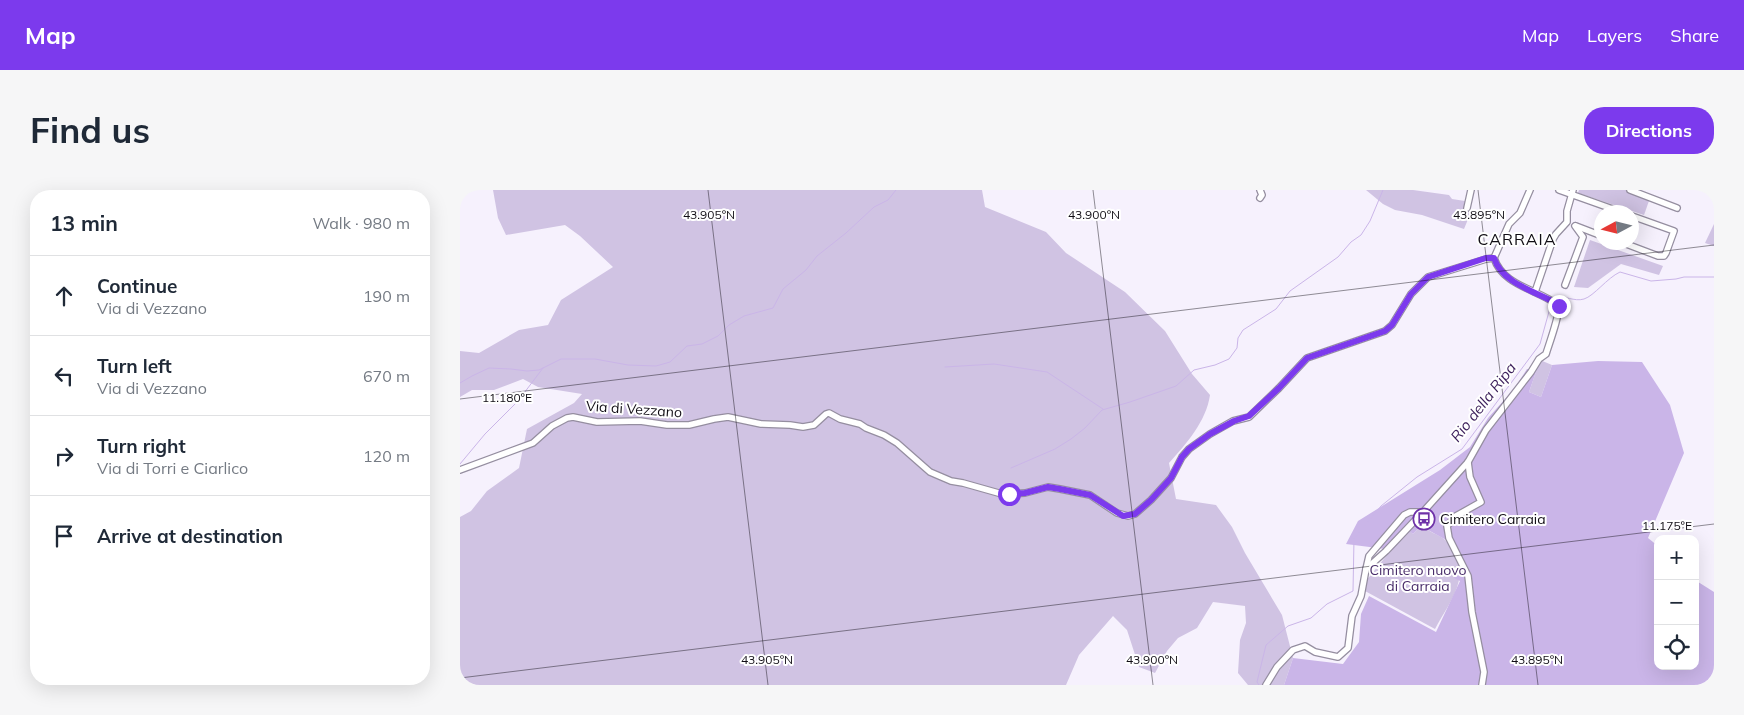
<!DOCTYPE html>
<meta charset="utf-8">
<style>
body{margin:0;font-family:Mulish,sans-serif;background:#f6f6f7;color:#1f2937}
.controls{position:absolute;right:15px;bottom:15px;display:grid;overflow:hidden;border-radius:10px;box-shadow:0 5px 20px #0002}
.controls button{width:45px;height:45px;display:grid;place-items:center;padding:0;border:0;border-bottom:1px solid #e0e1e3;background:#fff;color:#1f2937;font:25px sans-serif}
.compass{position:absolute;left:1134px;top:15px;width:45px;height:45px;border-radius:50%;background:#fff;box-shadow:0 5px 20px #0002;rotate:263deg}
.stop{position:absolute;width:15px;height:15px;margin:-11px;border:4px solid #7c3aed;border-radius:50%;background:#fff}
.stop.end{background:#7c3aed;border-color:#fff;box-shadow:0 1px 5px #0008}
.list{margin:0;padding:0;list-style:none}
h2{display:flex;justify-content:space-between;align-items:center;height:65px;margin:0;padding:0 20px;font-size:21px}
h2 small{font-size:16px;font-weight:400;color:#747a83}
.list li{display:grid;grid-template-columns:32px 1fr auto;gap:15px;align-items:center;box-sizing:border-box;height:80px;padding:0 20px;border-top:1px solid #e0e1e3}
.list b{display:block;font-size:19px;white-space:nowrap}
.list p{margin:0;font-size:16px;white-space:nowrap;color:#747a83}
.list em{font-size:16px;font-style:normal;color:#747a83}
.icon{flex:none;width:28px;height:28px;fill:none;stroke:currentColor;stroke-width:2;stroke-linecap:round;stroke-linejoin:round}
.map{position:relative;flex:none;width:1254px;height:495px;overflow:hidden;border-radius:20px}
header{display:flex;align-items:center;gap:30px;box-sizing:border-box;height:70px;padding:0 25px;background:#7c3aed;color:#fff}
header strong{font-size:24px}
nav{display:flex;gap:28px;margin-inline-start:auto;font-size:18px}
.intro{display:flex;align-items:center;justify-content:space-between;box-sizing:border-box;height:120px;padding:0 30px}
h1{margin:0;font-size:35px}
.button{padding:12px 22px;border-radius:20px;background:#7c3aed;color:#fff;font-size:18px;font-weight:700}
main{display:flex;gap:30px;padding:0 30px}
aside{flex:1;background:#fff;border-radius:20px;box-shadow:0 5px 20px #0002}
.map>svg:first-child{display:block}
.green{fill:#d0c3e3}
.forest{fill:#cab5e8}
.lines{fill:none;stroke-linecap:round;stroke-linejoin:round}
.stream{stroke:#cab5e8;stroke-width:1}
.minor-casing{stroke:#958ea0;stroke-width:8}
.minor{stroke:#fff;stroke-width:5.5}
.route{stroke:#7c3aed;stroke-width:6}
.ticks{fill:none;stroke:#100d14;stroke-width:1;stroke-opacity:0.45}
.labels{text-anchor:middle;dominant-baseline:central;stroke-width:4;stroke-linejoin:round;paint-order:stroke}
.street-label{font-size:14px;fill:#100d14;stroke:#fff}
.poi-label{font-size:14px;fill:#100d14;stroke:#fff;text-anchor:start}
.park-label{font-size:14px;fill:#492d6a;stroke:#fff}
.water-label{font-size:15px;font-style:italic;fill:#3c1f5b;stroke:#fff}
.quarter-label{font-size:16px;letter-spacing:1px;fill:#100d14;stroke:#fff}
.ticks-label{font-size:12px;text-anchor:middle;fill:#100d14;stroke:#fff;stroke-width:4;stroke-linejoin:round;paint-order:stroke}
</style>
<header>
<strong>Map</strong>
<nav><a>Map</a><a>Layers</a><a>Share</a></nav>
</header>
<div class="intro"><h1>Find us</h1><a class="button">Directions</a></div>
<main>
<aside>
<h2>13 min<small>Walk · 980 m</small></h2>
<ul class="list">
<li><svg class="icon" aria-label="ahead" viewBox="0 0 24 24"><path d="M12 20V5M6 11l6-6 6 6"/></svg><div><b>Continue</b><p>Via di Vezzano</p></div><em>190 m</em></li>
<li><svg class="icon" aria-label="left" viewBox="0 0 24 24"><path d="M17 20v-9H6M10 6l-5 5 5 5"/></svg><div><b>Turn left</b><p>Via di Vezzano</p></div><em>670 m</em></li>
<li><svg class="icon" aria-label="right" viewBox="0 0 24 24"><path d="M7 20v-9h11M14 6l5 5-5 5"/></svg><div><b>Turn right</b><p>Via di Torri e Ciarlico</p></div><em>120 m</em></li>
<li><svg class="icon" aria-label="arrive" viewBox="0 0 24 24"><path d="M6 21V4h12l-3 4 3 4H6"/></svg><div><b>Arrive at destination</b></div></li>
</ul>
</aside>
<div class="map">
<svg width="1254" height="495" viewBox="0 0 1254 495">
<rect width="100%" height="100%" fill="#f6f1fd"/>
<!-- green -->
<g class="green">
<path d="M33 0H522L525 17 586 42 606 63 665 102 705 141 732 184 750 205C746 232 726 254 709 273L716 309 756 315 772 337 785 363 822 425 833 468 824 495H788L778 483 780 450 786 433 785 416 753 412 737 438 718 448 707 461 695 483 679 477 667 440 653 426 619 465 606 495H0V327L11 321 27 301 59 278 67 239 114 213 122 204 78 197 63 189 34 200H12L0 207V161L19 163 59 140 88 135 101 110 153 77 120 46 105 35 46 45 38 28Z"/>
<path d="M906 0H953L989 5 992 9 1005 11 1004 20 1011 22 1004 39 962 25 935 20 923 14Z"/>
<path d="M1119 0H1168L1190 8 1184 25 1118 3Z"/>
<path d="M1254 34V56L1245 53Z"/>
<path d="M1130 50 1203 76 1199 85 1161 74 1128 98 1114 97Z"/>
<path d="M1080 170 1092 175 1081 207 1069 202Z"/>
<path d="M968 328 974 333 968 340C974 344 984 347 988 353 1014 385 991 409 975 439L905 401 906 391 948 339 953 344Z"/>
</g>
<!-- forest -->
<path class="forest" d="M1138 171 1182 172 1210 215 1224 263 1188 348 1198 356V476H1235V390L1254 402V495H824L833 468 883 474 899 452 901 424 909 406 976 442 1000 391 994 388 1000 376 988 351 968 340 974 333 968 328 953 344 948 340 933 360 886 354 898 331 980 280 1010 257 1028 228 1054 199 1067 179H1077L1069 202 1081 207 1092 175Z"/>
<g class="lines">
<!-- stream -->
<g class="stream">
<path d="M1096 108C1105 105 1114 112 1124 109 1134 106 1147 88 1160 82L1191 91 1216 89 1224 87H1254"/>
<path d="M485 177 534 174 587 182 643 219"/>
<path d="M0 193 12 186 29 178 51 179 67 181 79 180 101 169H135L168 175 196 176 210 172 227 156 242 154 258 146 269 135 284 126 313 118 323 99 346 80 357 66 386 43 414 17 428 10 436 0"/>
<path d="M0 274 25 244 58 211 83 178"/>
<path d="M551 278 595 259 611 249 625 238 642 220 670 212 716 196 734 180 755 175 769 169 777 158 778 148 783 140 816 119 830 101 878 67 891 52 901 45 910 31 923 0"/>
<path d="M799 495 797 492 806 455 828 436 851 428 867 414 893 401 894 349 921 316 957 287 1002 259 1080 154 1090 118"/>
</g>
<!-- minor casing -->
<g class="minor-casing">
<g id="minor">
<path d="M800 0 802 5 800 8"/>
<path d="M1099 0 1161 22"/>
<path d="M1170 0 1217 18"/>
<path d="M1007 18 1011 0"/>
<path d="M1116 36 1142 46"/>
<path d="M1161 52 1198 66H1204L1206 63 1214 41 1172 26"/>
<path d="M1034 68 1049 34 1060 23 1070 0"/>
<path d="M1105 95 1123 47 1115 36"/>
<path d="M1075 102 1093 49 1096 44 1107 32V21L1113 0"/>
<path d="M1008 272 1010 287 1021 312 996 326 987 336 989 348 1008 386 1012 422 1024 482 1022 495"/>
<path d="M0 280 73 253 92 236 107 228 113 227 137 232 180 231 207 235H229L254 229 268 227 301 234 330 235 343 237 354 235 366 224 369 223 380 229 400 234 406 238 424 245 437 253 470 282 491 291 503 293 542 304 565 303 588 297 600 299 630 305 657 323 668 326 675 324 691 310 711 288 722 267 729 259 750 244 773 231 789 227 819 198 847 168 925 141 932 135 951 104 968 87 1026 69 1034 68"/>
<path d="M906 379 909 366 944 325 950 322H963"/>
<path d="M806 495 817 477 833 460 845 456 855 462 878 467 888 458 892 426 901 406 906 379 926 361 963 322 1008 272 1026 240 1071 182 1079 169 1086 164C1089 154 1101 122 1098 115 1077 99 1043 96 1034 68"/>
</g>
</g>
<!-- minor -->
<use href="#minor" class="minor"/>
</g>
<g class="lines">
<!-- route -->
<path class="route" d="M549 304 565 303 588 297 600 299 630 305 663 326 675 324 691 310 711 288 722 267 729 259 750 244 774 231 789 226 819 198 847 168 925 141 932 135 951 104 968 87 1026 68H1034C1042 93 1074 101 1096 113L1099 116"/>
</g>
<!-- ticks -->
<path class="ticks" d="M248 0 308 495M633 0 693 495M1018 0 1078 495M0 209 1254 55M0 488 1254 334"/>
<!-- icons -->
<defs>
<g id="bus-ring" transform="scale(1.125)"><circle r="9.5" fill="#fff" stroke="#6e32a8" stroke-width="1.5"/><path d="M-5-6H5V4H4V6H2V4H-2V6H-4V4H-5ZM-3.5-4V0h7V-4ZM-3.5 1.2v1.5H-2V1.2ZM2 1.2v1.5H3.5V1.2Z" fill="#6e32a8"/></g>
</defs>
<g fill-rule="evenodd">
<use href="#bus-ring" x="964" y="329"/>
</g>
<g class="labels">
<!-- street labels -->
<g class="street-label">
<text transform="translate(174 219) rotate(4)">Via di Vezzano</text>
</g>
<!-- poi labels -->
<g class="poi-label">
<text x="980" y="329">Cimitero Carraia</text>
</g>
<!-- park labels -->
<g class="park-label">
<text x="958" y="380">Cimitero nuovo<tspan x="958" dy="16">di Carraia</tspan></text>
</g>
<!-- water labels -->
<g class="water-label">
<text transform="translate(1023 212) rotate(-52)">Rio della Ripa</text>
</g>
<!-- quarter labels -->
<g class="quarter-label">
<text x="1057" y="49">CARRAIA</text>
</g>
</g>
<g class="ticks-label">
<text x="249" y="29">43.905°N</text>
<text x="634" y="29">43.900°N</text>
<text x="1019" y="29">43.895°N</text>
<text x="47" y="212">11.180°E</text>
<text x="1207" y="340">11.175°E</text>
<text x="307" y="474">43.905°N</text>
<text x="692" y="474">43.900°N</text>
<text x="1077" y="474">43.895°N</text>
</g>
</svg>
<div class="controls">
<button>+</button>
<button>−</button>
<button><svg class="icon" aria-label="locate" viewBox="0 0 24 24"><circle cx="12" cy="12" r="6"/><path d="M12 2v4M12 18v4M2 12h4M18 12h4"/></svg></button>
</div>
<svg class="compass" viewBox="-18 -18 36 36"><path d="M0-13l5 13h-10z" fill="#e53935"/><path d="M0 13l5-13h-10z" fill="#747a83"/></svg>
<div class="stop" style="left:549px;top:304px"></div>
<div class="stop end" style="left:1099px;top:116px"></div>
</div>
</main>
